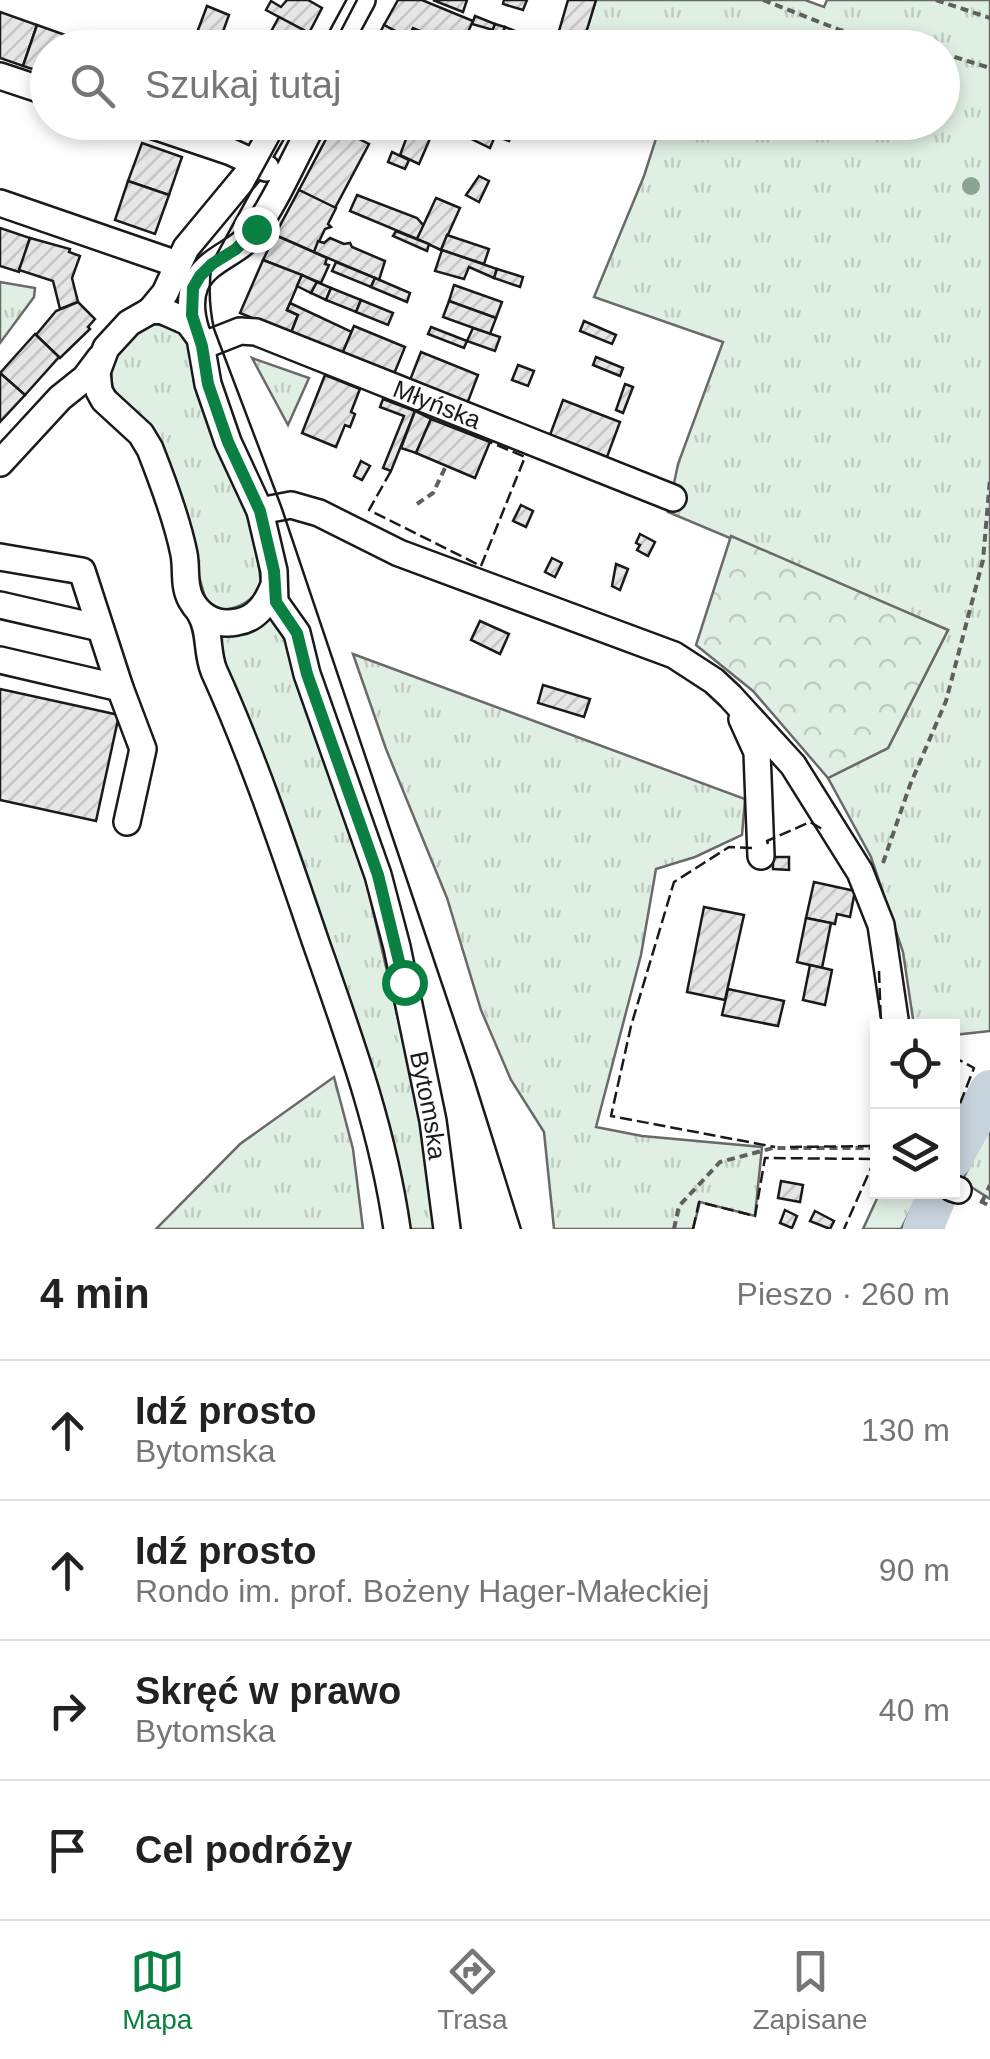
<!DOCTYPE html>
<html lang="pl">
<meta charset="utf-8">
<style>
body{margin:0;font-family:Helvetica,sans-serif;background:#f2f2f2;color:#222}
.controls{position:absolute;right:30px;bottom:30px;display:grid;overflow:hidden;border-radius:0px;box-shadow:0 5px 15px #0003}
.controls button{width:90px;height:90px;display:grid;place-items:center;padding:0;border:0;border-bottom:2px solid #e0e0e0;background:#fff;color:#222;font:50px sans-serif}
.stop{position:absolute;width:30px;height:30px;margin:-22px;border:8px solid #0b8043;border-radius:50%;background:#fff}
.stop.end{background:#0b8043;border-color:#fff;box-shadow:0 2px 10px #0008}
.list{margin:0;padding:0;list-style:none}
h2{display:flex;justify-content:space-between;align-items:center;height:130px;margin:0;padding:0 40px;font-size:42px}
h2 small{font-size:32px;font-weight:400;color:#767676}
.list li{display:grid;grid-template-columns:65px 1fr auto;gap:30px;align-items:center;box-sizing:border-box;height:140px;padding:0 40px;border-top:2px solid #e0e0e0}
.list b{display:block;font-size:38px;white-space:nowrap}
.list p{margin:0;font-size:32px;white-space:nowrap;color:#767676}
.list em{font-size:32px;font-style:normal;color:#767676}
.icon{flex:none;width:55px;height:55px;fill:none;stroke:currentColor;stroke-width:2;stroke-linecap:round;stroke-linejoin:round}
.map{position:relative;flex:none;width:990px;height:1229px;overflow:hidden}
.search{position:absolute;background:#fff;box-shadow:0 5px 15px #0003;left:30px;right:30px;top:30px;height:110px;display:flex;align-items:center;gap:25px;box-sizing:border-box;padding:0 35px;border-radius:55px;color:#767676;font-size:38px}
.sheet{height:690px;background:#fff}
nav{display:flex;justify-content:space-around;align-items:center;box-sizing:border-box;height:140px;border-top:2px solid #e0e0e0;background:#fff;font-size:28px;color:#767676}
nav a{display:grid;justify-items:center;gap:5px}
nav .on{color:#0b8043}
.map>svg:first-child{display:block}
.grass{fill:url(#grass-tufts);stroke:#6a6a6a;stroke-width:2.5}
.forest{fill:url(#forest-crowns);stroke:#6a6a6a;stroke-width:2.5}
.lines{fill:none;stroke-linecap:round;stroke-linejoin:round}
.river{stroke:#c6d2dc;stroke-width:40}
.building{fill:url(#building-hatch);stroke:#1a1a1a;stroke-width:2.5}
.minor-casing{stroke:#1a1a1a;stroke-width:30}
.path{stroke:#5f5f5f;stroke-width:4;stroke-dasharray:8 5;stroke-linecap:butt}
.minor{stroke:#fff;stroke-width:25}
.tram{stroke:#1a1a1a;stroke-width:2.5}
.fence{stroke:#1a1a1a;stroke-width:2.5;stroke-dasharray:12 5;stroke-linecap:butt}
.tree{fill:#8aa48f}
.route{stroke:#0b8043;stroke-width:12}
.labels{text-anchor:middle;dominant-baseline:central;stroke-width:8;stroke-linejoin:round;paint-order:stroke}
.street-label{font-size:25px;fill:#1a1a1a;stroke:#fff}
</style>
<div class="map">
<svg width="990" height="1229" viewBox="0 0 990 1229">
<defs>
<pattern id="grass-tufts" width="24" height="20" patternUnits="userSpaceOnUse" patternTransform="scale(2.5)"><rect width="24" height="20" fill="#e0efe3"/><path d="M3 7l-1-3M5 7V3M7 7l1-3M15 17l-1-3M17 17v-4M19 17l1-3" fill="none" stroke="#c0ccc2"/></pattern>
<pattern id="forest-crowns" width="20" height="18" patternUnits="userSpaceOnUse" patternTransform="scale(2.5)"><rect width="20" height="18" fill="#e0efe3"/><path d="M2 6a3 3 0 1 1 6 0M12 15a3 3 0 1 1 6 0" fill="none" stroke="#c0ccc2"/></pattern>
<pattern id="building-hatch" width="6" height="6" patternUnits="userSpaceOnUse" patternTransform="scale(2.5)"><rect width="6" height="6" fill="#e6e6e6"/><path d="M-1 1l2-2M0 6l6-6M5 7l2-2" fill="none" stroke="#c5c5c5"/></pattern>
</defs>
<rect width="100%" height="100%" fill="#fff"/>
<!-- grass -->
<g class="grass">
<path d="M596 0H805L824 7 827 0H990V1031L953 1035 952 1026H914L903 952 871 857 828 778 888 748 948 630 668 512 678 464 723 342 594 297 644 176 661 123 942 122V48H581Z"/>
<path d="M0 282 35 288 34 297 0 343Z"/>
<path d="M156 324 178 330 188 345 256 537 261 586C251 602 239 609 220 610L206 600 166 467 113 388C105 360 130 331 156 324Z"/>
<path d="M252 358 309 378 288 425Z"/>
<path d="M271 614 294 652 295 678 366 880 412 1080 429 1169 436 1229H409L403 1187 382 1100 239 695 224 673 219 632 247 633Z"/>
<path d="M353 654 745 799 742 835 695 857 656 869 641 955 596 1127 642 1136 762 1147 755 1216 700 1202 693 1229H554L544 1132 511 1080 481 1010 447 898 386 749Z"/>
<path d="M334 1077 353 1149 363 1229H156L240 1144Z"/>
<path d="M990 1125V1199L962 1181Z"/>
<path d="M880 1192H920L901 1229H863Z"/>
</g>
<!-- forest -->
<path class="forest" d="M731 536 948 630 888 748 828 778 753 691 696 645Z"/>
<g class="lines">
<!-- river -->
<g class="river">
<path d="M952 1159 990 1090"/>
<path d="M923 1229 938 1192"/>
</g>
</g>
<!-- building -->
<g class="building">
<path d="M287 0H308L322 8 309 33 266 10 271 1 281 7Z"/>
<path d="M398 0H422L473 21 468 32 478 36 473 48H461L413 28 408 38 384 25Z"/>
<path d="M433 0H467L463 12Z"/>
<path d="M504 0H527L523 10 503 4Z"/>
<path d="M568 0H596L582 46 557 38Z"/>
<path d="M207 6 229 15 217 48H196L192 46Z"/>
<path d="M0 12 37 25 23 66 0 58Z"/>
<path d="M475 16 495 24 493 30 472 24Z"/>
<path d="M279 17 309 33 301 48H262Z"/>
<path d="M495 24 505 27 499 43 489 39Z"/>
<path d="M37 25 88 43 87 48H48V74L23 66Z"/>
<path d="M384 25 416 42 413 48H372Z"/>
<path d="M505 27 515 31 509 46 499 43Z"/>
<path d="M411 122H437L432 134 411 126Z"/>
<path d="M437 122 455 130 459 123 495 136 490 148 457 132 455 137 435 127Z"/>
<path d="M484 122H507L515 126 509 141 481 131Z"/>
<path d="M333 126 369 144 335 208 299 190Z"/>
<path d="M411 126 432 134 419 164 400 155Z"/>
<path d="M142 143 182 157 169 195 128 181Z"/>
<path d="M392 152 409 160 405 169 388 162Z"/>
<path d="M479 176 489 181 479 202 466 195Z"/>
<path d="M128 181 169 195 155 234 115 220Z"/>
<path d="M299 190 336 208 328 224 331 227 325 229 314 252 275 235Z"/>
<path d="M357 195 417 218 424 226 417 239 350 211Z"/>
<path d="M436 198 460 208 441 250 417 239Z"/>
<path d="M0 228 30 238 19 272 0 266Z"/>
<path d="M396 231 429 244 427 251 393 236Z"/>
<path d="M275 235 327 258 325 264 329 265 321 283 263 260Z"/>
<path d="M447 235 489 249 484 264 441 250Z"/>
<path d="M30 238 70 249 69 252 80 256 72 278 78 302 60 309 53 281 19 270Z"/>
<path d="M330 238 344 244 350 243 352 247 385 261 379 280 314 252 318 241 324 243Z"/>
<path d="M442 250 497 269 494 278 469 267 464 279 435 271Z"/>
<path d="M263 260 302 275 287 310 298 315 291 333 240 313Z"/>
<path d="M336 262 375 278 371 287 332 271Z"/>
<path d="M497 269 523 277 520 287 494 278Z"/>
<path d="M302 275 317 282 311 293 297 286Z"/>
<path d="M375 278 410 293 407 302 371 287Z"/>
<path d="M317 282 331 288 326 300 311 293Z"/>
<path d="M454 285 502 302 496 318 449 301Z"/>
<path d="M331 288 361 300 356 312 326 300Z"/>
<path d="M361 300 393 313 388 325 356 312Z"/>
<path d="M449 301 496 318 490 334 443 317Z"/>
<path d="M78 302 95 319 88 327 90 329 60 358 36 335 56 311Z"/>
<path d="M290 303 352 332 342 354 291 333 298 315 287 310Z"/>
<path d="M584 321 616 335 612 344 580 331Z"/>
<path d="M354 326 405 347 394 374 342 354Z"/>
<path d="M431 327 467 341 464 348 428 334Z"/>
<path d="M473 328 500 337 495 351 467 341Z"/>
<path d="M35 334 59 357 25 395 0 373Z"/>
<path d="M421 352 478 375 467 404 410 380Z"/>
<path d="M596 357 623 368 620 376 593 365Z"/>
<path d="M518 365 534 371 528 386 512 380Z"/>
<path d="M0 373 25 395 0 422Z"/>
<path d="M325 375 360 389 351 412 355 414 350 427 345 425 336 447 302 433Z"/>
<path d="M625 384 633 387 623 413 616 410Z"/>
<path d="M383 399 415 411 391 471 383 468 404 416 380 407Z"/>
<path d="M563 400 620 422 607 457 550 435Z"/>
<path d="M415 411 431 419 416 453 401 448Z"/>
<path d="M431 419 490 442 475 478 416 453Z"/>
<path d="M361 461 370 466 362 480 354 476Z"/>
<path d="M521 505 533 511 526 527 513 521Z"/>
<path d="M640 534 655 542 648 556 637 550 640 545 636 543Z"/>
<path d="M552 558 562 563 555 577 545 572Z"/>
<path d="M616 564 628 569 620 590 612 586Z"/>
<path d="M480 621 509 634 500 654 471 640Z"/>
<path d="M543 685 590 699 584 717 538 703Z"/>
<path d="M0 689 119 715 96 821 0 800Z"/>
<path d="M773 857H789V870L773 869Z"/>
<path d="M814 882 855 891 850 917 837 914 835 924 806 918Z"/>
<path d="M704 907 744 915 725 1000 687 992Z"/>
<path d="M806 918 831 923 822 968 797 962Z"/>
<path d="M810 965 832 970 825 1005 803 1000Z"/>
<path d="M728 989 784 1001 778 1026 722 1015Z"/>
<path d="M781 1181 803 1185 800 1202 778 1198Z"/>
<path d="M785 1210 797 1216 792 1228 780 1223Z"/>
<path d="M815 1211 834 1221 830 1229 810 1221Z"/>
</g>
<g class="lines">
<!-- minor casing -->
<g class="minor-casing">
<g id="minor">
<path d="M336 48 362 0"/>
<path d="M0 76 48 92"/>
<path d="M142 122 231 152 266 168"/>
<path d="M0 203 177 264"/>
<path d="M150 311 165 293 186 248 249 172 278 122"/>
<path d="M196 331C191 315 189 300 195 285 206 259 237 254 253 233 277 200 294 158 314 122"/>
<path id="s1" d="M202 346 240 331 256 332 673 498"/>
<path d="M0 463 60 398 85 378 100 358"/>
<path d="M260 511 291 505 319 513 399 553 674 655 714 681 730 696 793 765 860 872 881 925 896 1026"/>
<path d="M0 557 82 571 120 688"/>
<path id="s2" d="M274 585C267 603 257 619 237 622 217 626 201 618 191 600 183 585 187 570 184 554 177 519 163 482 150 449L141 434 104 400 99 391 97 372 106 348 129 323 150 311 161 310 188 322 200 338 208 384 228 442 260 511 274 571 275 602 297 633 307 674 378 875 397 947 433 1121 447 1229"/>
<path d="M0 605 100 628"/>
<path d="M200 613C211 631 206 652 214 671 254 759 285 852 316 943 349 1037 383 1130 397 1229"/>
<path d="M0 660 120 688 143 749 127 822"/>
<path d="M742 719 757 752 761 856"/>
<path d="M952 1188 958 1190"/>
</g>
</g>
<!-- path -->
<g class="path">
<path d="M763 0 840 30 925 48"/>
<path d="M936 0 990 18"/>
<path d="M942 53 990 68"/>
<path d="M417 504 433 493 446 466"/>
<path d="M883 863 910 785 946 701 983 560 990 479"/>
<path d="M980 1201 990 1206"/>
<path d="M982 1202 990 1185"/>
<path d="M674 1229 679 1206 720 1162 773 1148H878"/>
</g>
<!-- minor -->
<use href="#minor" class="minor"/>
<!-- tram -->
<g class="tram">
<path d="M332 48 357 0"/>
<path d="M289 122 212 263C208 286 209 306 214 329L281 506 473 1076 521 1229"/>
</g>
<!-- fence -->
<g class="fence">
<path d="M391 471 369 510 481 566 525 457 490 442"/>
<path d="M768 844 767 841 810 822 822 829"/>
<path d="M752 848 729 847 674 882 631 1026 611 1116 775 1147"/>
<path d="M879 971 881 1026"/>
<path d="M952 1056 974 1068 959 1106 952 1104"/>
<path d="M790 1147 872 1146 878 1135"/>
<path d="M693 1229 699 1202 755 1216 765 1158 875 1159 844 1229"/>
</g>
</g>
<!-- trees -->
<circle class="tree" cx="971" cy="186" r="9"/>
<g class="lines">
<!-- route -->
<path class="route" d="M256 229 236 249 212 264 200 276 193 288 192 315 202 346 208 384 228 442 260 511 274 571 276 602 297 633 307 674 378 875 404 982"/>
</g>
<g class="labels">
<!-- street labels -->
<g class="street-label">
<text stroke="none"><textPath href="#s1" startOffset="252">Młyńska</textPath></text>
<text stroke="none"><textPath href="#s2" startOffset="1315">Bytomska</textPath></text>
</g>
</g>
</svg>
<div class="controls">
<button><svg class="icon" aria-label="locate" viewBox="0 0 24 24"><circle cx="12" cy="12" r="6"/><path d="M12 2v4M12 18v4M2 12h4M18 12h4"/></svg></button>
<button><svg class="icon" aria-label="layers" viewBox="0 0 24 24"><path d="M12 4l9 5-9 5-9-5zM3 14l9 5 9-5"/></svg></button>
</div>
<div class="stop" style="left:404px;top:982px"></div>
<div class="stop end" style="left:256px;top:229px"></div>
<div class="search"><svg class="icon" aria-label="search" viewBox="0 0 24 24"><circle cx="10" cy="10" r="6"/><path d="M15 15l6 6"/></svg>Szukaj tutaj</div>
</div>
<section class="sheet">
<h2>4 min<small>Pieszo · 260 m</small></h2>
<ul class="list">
<li><svg class="icon" aria-label="ahead" viewBox="0 0 24 24"><path d="M12 20V5M6 11l6-6 6 6"/></svg><div><b>Idź prosto</b><p>Bytomska</p></div><em>130 m</em></li>
<li><svg class="icon" aria-label="ahead" viewBox="0 0 24 24"><path d="M12 20V5M6 11l6-6 6 6"/></svg><div><b>Idź prosto</b><p>Rondo im. prof. Bożeny Hager-Małeckiej</p></div><em>90 m</em></li>
<li><svg class="icon" aria-label="right" viewBox="0 0 24 24"><path d="M7 20v-9h11M14 6l5 5-5 5"/></svg><div><b>Skręć w prawo</b><p>Bytomska</p></div><em>40 m</em></li>
<li><svg class="icon" aria-label="arrive" viewBox="0 0 24 24"><path d="M6 21V4h12l-3 4 3 4H6"/></svg><div><b>Cel podróży</b></div></li>
</ul>
</section>
<nav>
<a class="on"><svg class="icon" aria-label="map" viewBox="0 0 24 24"><path d="M3 6l6-2 6 2 6-2v14l-6 2-6-2-6 2zM9 4v14M15 6v14"/></svg>Mapa</a>
<a><svg class="icon" aria-label="directions" viewBox="0 0 24 24"><path d="M12 3l9 9-9 9-9-9zM9 14v-3h6M13 9l2 2-2 2"/></svg>Trasa</a>
<a><svg class="icon" aria-label="saved" viewBox="0 0 24 24"><path d="M7 4h10v16l-5-4-5 4z"/></svg>Zapisane</a>
</nav>
